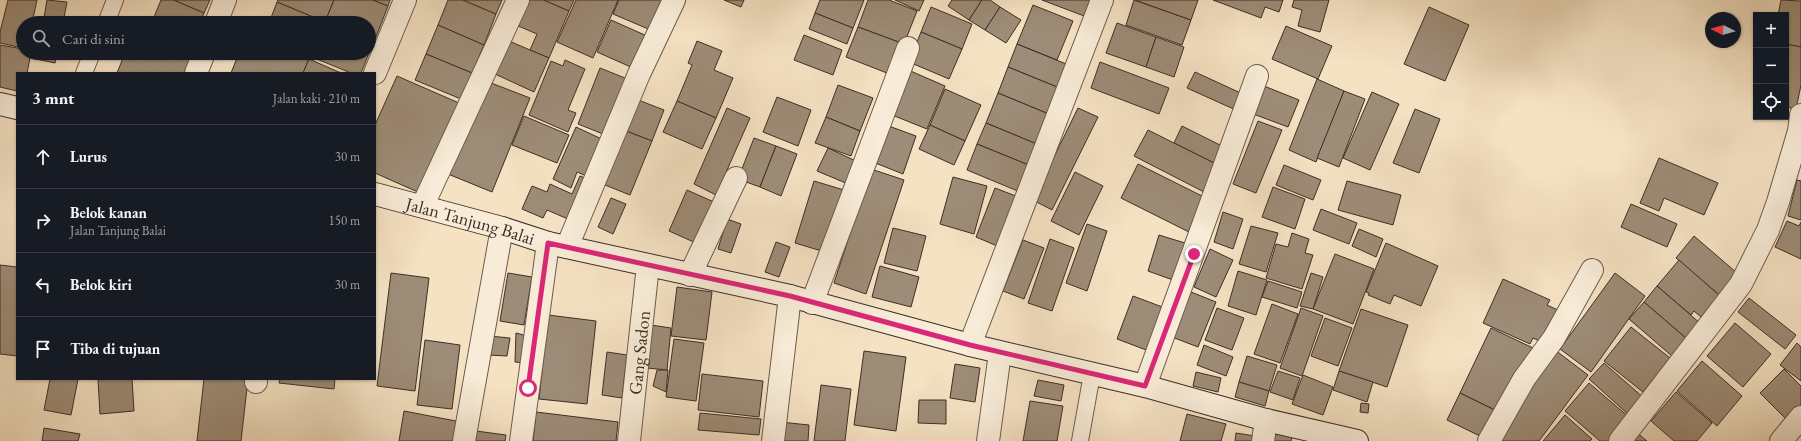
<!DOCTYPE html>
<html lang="id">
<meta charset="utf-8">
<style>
body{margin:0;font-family:"EB Garamond",serif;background:#20242c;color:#f1f3f6}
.controls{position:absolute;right:12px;top:12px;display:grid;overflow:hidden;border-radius:0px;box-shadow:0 1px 3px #0004}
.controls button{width:36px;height:36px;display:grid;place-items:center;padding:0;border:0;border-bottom:1px solid #363941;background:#171b24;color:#f1f3f6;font:20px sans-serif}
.compass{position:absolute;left:1705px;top:12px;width:36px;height:36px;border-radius:50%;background:#171b24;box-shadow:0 1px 3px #0004;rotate:275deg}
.stop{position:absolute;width:12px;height:12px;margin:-9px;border:3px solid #db2777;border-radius:50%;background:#fff}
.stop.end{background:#db2777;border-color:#fff;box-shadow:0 1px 4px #0008}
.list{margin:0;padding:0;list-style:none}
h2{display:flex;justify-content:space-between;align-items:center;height:52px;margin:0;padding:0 16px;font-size:17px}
h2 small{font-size:13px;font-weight:400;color:#9ea1a6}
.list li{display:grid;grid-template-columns:26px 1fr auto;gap:12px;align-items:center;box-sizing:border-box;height:64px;padding:0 16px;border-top:1px solid #363941}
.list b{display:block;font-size:15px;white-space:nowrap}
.list p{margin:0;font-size:13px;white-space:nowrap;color:#9ea1a6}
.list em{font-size:13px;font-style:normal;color:#9ea1a6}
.icon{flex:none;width:22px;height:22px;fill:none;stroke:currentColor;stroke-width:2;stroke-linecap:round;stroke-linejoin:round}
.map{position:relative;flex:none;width:1801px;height:441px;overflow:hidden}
.search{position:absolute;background:#171b24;box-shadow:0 1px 3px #0004;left:16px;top:16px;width:360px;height:44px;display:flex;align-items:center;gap:10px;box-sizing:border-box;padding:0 14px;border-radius:22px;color:#9ea1a6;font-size:15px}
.panel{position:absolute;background:#171b24;box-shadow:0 1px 3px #0004;left:16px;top:72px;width:360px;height:308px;border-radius:0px}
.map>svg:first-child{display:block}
.building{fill:#9d8c77;stroke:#3e2e25}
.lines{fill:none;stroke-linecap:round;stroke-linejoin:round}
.lane-casing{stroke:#6c5b4c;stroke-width:18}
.street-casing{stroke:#6c5b4c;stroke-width:24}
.secondary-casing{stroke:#3e2e25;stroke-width:24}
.lane{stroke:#f8ecd8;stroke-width:16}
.street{stroke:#f8ecd8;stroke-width:22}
.secondary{stroke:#f8ecd8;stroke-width:22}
.route{stroke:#db2777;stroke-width:5}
.labels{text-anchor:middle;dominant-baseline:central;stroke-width:4;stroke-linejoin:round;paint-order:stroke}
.street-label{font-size:18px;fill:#3e2e25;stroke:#f8ecd8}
</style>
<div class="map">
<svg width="1801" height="441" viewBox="0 0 1801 441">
<rect width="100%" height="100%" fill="#f5e2c3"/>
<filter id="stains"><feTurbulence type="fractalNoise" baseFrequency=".005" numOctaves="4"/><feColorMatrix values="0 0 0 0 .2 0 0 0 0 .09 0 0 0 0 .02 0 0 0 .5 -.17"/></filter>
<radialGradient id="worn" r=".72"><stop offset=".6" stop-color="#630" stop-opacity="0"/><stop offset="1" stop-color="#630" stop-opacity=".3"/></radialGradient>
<!-- building -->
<g class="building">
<path d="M8 0H37L32 23H23V48L0 43V32Z"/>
<path d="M47 0 67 2 63 23H43Z"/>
<path d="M161 0H174L204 13 200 23H154L152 22Z"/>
<path d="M174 0H210L204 13Z"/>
<path d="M278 0H334L325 22 277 2Z"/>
<path d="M334 0H373L388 6 374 42 369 40V23L325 22Z"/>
<path d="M373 0H390L388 6Z"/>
<path d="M448 0H463L496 14 484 45 438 25Z"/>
<path d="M463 0H502L496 14Z"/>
<path d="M527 0H544L569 11 549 58 530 50 537 34 516 25Z"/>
<path d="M544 0H574L569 11Z"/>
<path d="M576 0H618L593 58 557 42Z"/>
<path d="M619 0H665L653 31 613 14Z"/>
<path d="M724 0H744L741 7Z"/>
<path d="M820 0H864L853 28 815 13Z"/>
<path d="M868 0H889L917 11 904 44 858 27Z"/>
<path d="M895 0H924L919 11Z"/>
<path d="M952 0H982L969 20 948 6Z"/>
<path d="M982 0H990L1000 7 985 30 969 20Z"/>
<path d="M1042 0H1100L1092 19Z"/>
<path d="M1134 0 1191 20 1182 45 1126 25Z"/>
<path d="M1135 0H1198L1191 20Z"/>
<path d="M1213 0H1283L1279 12 1265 7 1261 18Z"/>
<path d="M1294 0H1329L1320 32 1298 26 1302 10 1292 7Z"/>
<path d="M1781 0 1801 1V47L1786 44V15H1778Z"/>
<path d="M277 2 325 22V23H269Z"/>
<path d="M1033 5 1073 21 1057 60 1017 44Z"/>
<path d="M931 7 972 24 962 49 921 32Z"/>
<path d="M1000 7 1021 20 1006 43 985 30Z"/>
<path d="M1429 7 1469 25 1445 81 1404 64Z"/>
<path d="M815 13 853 28 847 44 809 29Z"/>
<path d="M611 20 647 36 633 68 597 52Z"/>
<path d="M1117 23 1156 37 1146 67 1106 53Z"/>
<path d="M438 25 484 45 472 73 426 54Z"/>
<path d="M1286 26 1332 46 1318 79 1272 59Z"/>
<path d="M858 27 904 44 892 75 846 57Z"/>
<path d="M921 32 962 49 949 79 909 62Z"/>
<path d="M804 35 842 50 833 75 794 60Z"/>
<path d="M1156 37 1184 47 1174 77 1146 67Z"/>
<path d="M509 41 549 58 534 92 495 74Z"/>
<path d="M697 41 722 51 714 70 733 78 716 118 677 101 692 65 688 63Z"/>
<path d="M1017 44 1076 68 1067 91 1008 67Z"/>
<path d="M1786 44 1801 47V85L1796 109 1786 107Z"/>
<path d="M0 45 23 49V53H31L27 73H17V91L0 87Z"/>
<path d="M37 53H57L55 63 36 59Z"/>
<path d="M125 53H194L185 73H117Z"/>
<path d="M239 53H293L309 59 303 73H231Z"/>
<path d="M313 53H369L361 73H351L312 57Z"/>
<path d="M426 54 472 73 461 99 415 80Z"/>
<path d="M309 59 341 73H303Z"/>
<path d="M565 60 585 69 568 110 576 113 568 132 529 115 551 61 563 66Z"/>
<path d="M1100 62 1169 88 1159 114 1091 88Z"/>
<path d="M1008 67 1067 91 1056 117 998 93Z"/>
<path d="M600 68 630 80 608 136 578 124Z"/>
<path d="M906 69 945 86 927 129 887 113Z"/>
<path d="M1195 72 1245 95 1238 111 1187 88Z"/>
<path d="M397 76 459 103 420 193 375 173V125Z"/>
<path d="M1317 79 1344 91 1316 162 1289 150Z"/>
<path d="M486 81 530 98 492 192 448 174Z"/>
<path d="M1259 84 1299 100 1288 127 1248 112Z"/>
<path d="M838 85 873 98 860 131 826 117Z"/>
<path d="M945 89 981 105 965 141 930 125Z"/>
<path d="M1344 91 1365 99 1339 167 1317 158Z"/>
<path d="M1372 92 1399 104 1370 170 1343 158Z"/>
<path d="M998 93 1056 117 1044 147 986 123Z"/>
<path d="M777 97 811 110 798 146 763 132Z"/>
<path d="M633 98 664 110 652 141 621 129Z"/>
<path d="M677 101 716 118 702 149 663 132Z"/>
<path d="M727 108 750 118 716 195 694 184Z"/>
<path d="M1078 108 1098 117 1052 210 1033 200Z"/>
<path d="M1415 109 1440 119 1419 173 1393 163Z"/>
<path d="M524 116 569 135 557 163 512 145Z"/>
<path d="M826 117 860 131 851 156 815 143Z"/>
<path d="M1258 121 1282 130 1256 193 1233 184Z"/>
<path d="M986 123 1044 147 1036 168 977 144Z"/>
<path d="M886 125 916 136 903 174 873 162Z"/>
<path d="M930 125 965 141 954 165 919 149Z"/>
<path d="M1182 126 1228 149 1220 166 1174 143Z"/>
<path d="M576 127 608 142 591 178 577 172 571 188 553 179Z"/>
<path d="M621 129 652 141 630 195 600 183Z"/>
<path d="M1148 130 1220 166 1206 193 1134 156Z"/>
<path d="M754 138 776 146 760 187 738 179Z"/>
<path d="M977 144 1036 168 1025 194 967 170Z"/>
<path d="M776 146 797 154 781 196 760 187Z"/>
<path d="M828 148 858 162 848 184 817 171Z"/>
<path d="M1659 158 1718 183 1704 215 1664 198 1659 211 1640 203Z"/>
<path d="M1138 164 1206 198 1189 232 1121 198Z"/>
<path d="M1284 165 1321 180 1313 200 1276 185Z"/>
<path d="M871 169 904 180 866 294 834 283Z"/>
<path d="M1075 172 1103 186 1079 235 1051 221Z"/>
<path d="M580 176 592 181 575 222 547 210 543 218 522 209 532 186 547 192 550 184 572 194Z"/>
<path d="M953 177 987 186 974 234 940 224Z"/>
<path d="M1797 180 1801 181V220L1788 216Z"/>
<path d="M814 181 844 190 825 252 795 243Z"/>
<path d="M1347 181 1401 195 1393 225 1338 210Z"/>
<path d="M1273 187 1305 199 1295 229 1262 217Z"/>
<path d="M995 188 1021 198 1002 248 976 237Z"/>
<path d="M687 190 714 202 696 243 669 231Z"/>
<path d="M611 198 626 204 613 234 598 227Z"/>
<path d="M1631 204 1677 224 1667 247 1621 227Z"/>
<path d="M1321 209 1357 223 1349 244 1313 230Z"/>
<path d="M1223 212 1243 219 1233 249 1214 242Z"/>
<path d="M727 219 741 224 731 253 718 249Z"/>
<path d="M1787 221 1799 226 1801 222V259L1775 247Z"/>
<path d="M1087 224 1107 231 1087 291 1066 283Z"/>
<path d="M1251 226 1278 233 1266 272 1239 264Z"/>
<path d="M893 228 926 236 917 271 884 263Z"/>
<path d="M1359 229 1383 239 1376 257 1352 246Z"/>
<path d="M1292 233 1309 239 1305 253 1313 255 1302 289 1266 278 1276 244 1288 247Z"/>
<path d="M1159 235 1185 243 1173 280 1148 271Z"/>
<path d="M1694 236 1737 273 1725 300 1676 258Z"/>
<path d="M1050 239 1074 248 1052 311 1028 303Z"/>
<path d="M1023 240 1044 248 1024 299 1003 291Z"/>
<path d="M776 242 790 247 779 277 765 272Z"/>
<path d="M1386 243 1438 266 1421 306 1394 295 1390 304 1368 295 1369 293 1366 292Z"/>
<path d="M1210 249 1233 260 1216 297 1194 287Z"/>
<path d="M1335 254 1374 269 1353 324 1313 309Z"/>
<path d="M1679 260 1719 295 1701 317 1694 311 1691 315 1657 286Z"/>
<path d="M0 265 17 267V356L0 354Z"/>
<path d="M880 266 919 277 911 307 872 297Z"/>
<path d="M1238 271 1267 280 1256 315 1228 306Z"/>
<path d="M391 273 429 278 415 391 377 386Z"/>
<path d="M508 273 532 277 524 325 500 321Z"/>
<path d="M1311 273 1323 277 1313 309 1300 306Z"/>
<path d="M1615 273 1645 296 1591 372 1560 349Z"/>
<path d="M1503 279 1550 300 1547 305 1562 312 1548 345 1533 338 1530 344 1483 323Z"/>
<path d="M1268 281 1302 292 1297 308 1262 297Z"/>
<path d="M1657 286 1701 324 1687 339 1644 302Z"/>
<path d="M677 287 712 292 706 340 671 336Z"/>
<path d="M1191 292 1216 302 1198 347 1172 337Z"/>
<path d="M1133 296 1165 308 1149 351 1117 339Z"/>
<path d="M1749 298 1796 335 1785 349 1738 312Z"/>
<path d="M1644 302 1687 339 1673 357 1629 319Z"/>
<path d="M1272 304 1298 314 1280 363 1254 354Z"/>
<path d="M1217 308 1244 318 1232 350 1205 340Z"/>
<path d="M1301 308 1323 316 1302 376 1280 368Z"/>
<path d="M1361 309 1408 325 1387 387 1339 371Z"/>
<path d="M548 315 596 321 587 404 539 399Z"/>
<path d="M1325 318 1352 328 1338 366 1311 356Z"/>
<path d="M1735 323 1771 354 1743 387 1707 356Z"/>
<path d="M651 325 671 328 667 370 647 368Z"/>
<path d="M1631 327 1670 358 1643 392 1604 361Z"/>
<path d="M1491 328 1533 348 1501 413 1460 393Z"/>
<path d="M516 333 527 336V363L515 362Z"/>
<path d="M489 336 510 338 507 356 488 355Z"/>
<path d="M674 339 704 343 696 401 666 397Z"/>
<path d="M425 340 460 345 452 409 417 405Z"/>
<path d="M1797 343 1801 347V381L1780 365Z"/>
<path d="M1204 345 1233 357 1226 376 1197 365Z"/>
<path d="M1555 350 1588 375 1539 441H1500L1493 435Z"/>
<path d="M864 351 906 357 896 431 854 425Z"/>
<path d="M607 352 627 355 622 398 602 395Z"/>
<path d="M1247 356 1277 365 1269 391 1239 382Z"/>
<path d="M1702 361 1742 396 1717 426 1677 391Z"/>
<path d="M1604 363 1645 399 1630 416 1589 379Z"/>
<path d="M955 364 980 368 975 402 950 398Z"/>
<path d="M1784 369 1801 386V405L1787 420 1760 393Z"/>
<path d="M657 370H668L666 392 653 386Z"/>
<path d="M1278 371 1300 378 1293 400 1270 392Z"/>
<path d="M1339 371 1373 382 1367 402 1333 390Z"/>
<path d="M1196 372 1221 378 1218 392 1193 386Z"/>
<path d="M702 374 763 381 759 417 698 410Z"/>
<path d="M1303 375 1333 387 1323 415 1292 404Z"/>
<path d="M50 379H78L71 415 44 410Z"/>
<path d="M98 379H132L134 411 100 414Z"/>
<path d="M204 379H248L241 441H197Z"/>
<path d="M280 379H335L334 389 279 383Z"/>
<path d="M1038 380 1064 385 1061 401 1034 396Z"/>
<path d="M1239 382 1269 391 1265 406 1235 397Z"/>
<path d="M1589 383 1630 418 1610 441H1600L1565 411Z"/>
<path d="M821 385 851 389 845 441H814Z"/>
<path d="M1676 392 1712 423 1697 441H1674L1651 421Z"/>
<path d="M1460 393 1501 413 1488 440 1447 420Z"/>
<path d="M919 400H946V424L918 423Z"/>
<path d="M1030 401 1063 406 1057 441H1023Z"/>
<path d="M1361 403 1369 404 1368 413 1360 412Z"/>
<path d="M404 411 461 422 459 441H399Z"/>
<path d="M536 412 618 422 616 441H533Z"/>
<path d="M700 413 761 419 759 435 698 430Z"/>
<path d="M1187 414 1226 424 1221 441H1180Z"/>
<path d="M1565 415 1592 439 1590 441H1543Z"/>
<path d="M780 422 809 425 808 441H778Z"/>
<path d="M44 428 80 434 78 441H42Z"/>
<path d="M476 431 506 435 505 441H475Z"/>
<path d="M1635 431 1647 441H1627Z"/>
<path d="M1236 433 1255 436 1254 441H1235Z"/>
<path d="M1271 433 1292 437 1291 441H1270Z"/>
</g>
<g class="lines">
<!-- lane casing -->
<g class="lane-casing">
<g id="lane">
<path d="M106 23 115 0"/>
<path d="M84 73 92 53"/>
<path d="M1080 441 1092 374"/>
</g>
</g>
<!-- street casing -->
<g class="street-casing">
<g id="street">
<path d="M216 23 225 0"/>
<path d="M196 73 204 53"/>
<path d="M375 73 405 0"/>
<path d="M423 205 518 0"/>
<path d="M567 247 639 74 674 0"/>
<path d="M690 275 736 178"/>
<path d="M812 303 908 48"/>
<path d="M970 345 1102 0"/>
<path d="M256 382V379"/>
<path d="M1145 386 1257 76"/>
<path d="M464 441 502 228"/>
<path d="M521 441 548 243"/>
<path id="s1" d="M629 441 648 265"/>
<path d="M773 441 790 296"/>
<path d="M988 441 1000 353"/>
<path d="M1263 441 1266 420"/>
<path d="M1489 441 1524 379 1554 338 1592 270"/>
<path d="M1620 441 1741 284 1768 230 1778 202 1799 131 1801 115"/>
<path d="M1781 441 1801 417"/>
</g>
</g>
<!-- secondary casing -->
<g class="secondary-casing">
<g id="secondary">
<path d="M0 104 17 108"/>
<path id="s2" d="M375 194 502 228 548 243 790 296 970 345 1145 386 1266 420 1357 441"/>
</g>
</g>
<!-- lane -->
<use href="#lane" class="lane"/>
<!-- street -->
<use href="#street" class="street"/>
<!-- secondary -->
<use href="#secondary" class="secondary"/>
</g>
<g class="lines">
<!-- route -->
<path class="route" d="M528 388 548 243 790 296 970 345 1145 386 1194 254"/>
</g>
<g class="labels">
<!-- street labels -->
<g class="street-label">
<text stroke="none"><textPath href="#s2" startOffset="99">Jalan Tanjung Balai</textPath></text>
<text stroke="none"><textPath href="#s1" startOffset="89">Gang Sadon</textPath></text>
</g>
</g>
<rect width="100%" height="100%" filter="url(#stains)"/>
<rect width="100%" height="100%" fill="url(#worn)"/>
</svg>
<div class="controls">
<button>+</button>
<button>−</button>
<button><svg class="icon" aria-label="locate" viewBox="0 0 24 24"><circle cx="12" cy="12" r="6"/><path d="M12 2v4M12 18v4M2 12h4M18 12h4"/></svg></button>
</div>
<svg class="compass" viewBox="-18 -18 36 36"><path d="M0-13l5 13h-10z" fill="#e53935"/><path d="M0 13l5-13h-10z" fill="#9ea1a6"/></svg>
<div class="stop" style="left:528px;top:388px"></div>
<div class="stop end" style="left:1194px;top:254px"></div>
<div class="search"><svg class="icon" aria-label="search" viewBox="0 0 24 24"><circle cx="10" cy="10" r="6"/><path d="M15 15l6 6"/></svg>Cari di sini</div>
<section class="panel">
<h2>3 mnt<small>Jalan kaki · 210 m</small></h2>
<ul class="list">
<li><svg class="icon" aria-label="ahead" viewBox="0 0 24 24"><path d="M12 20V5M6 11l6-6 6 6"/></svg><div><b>Lurus</b></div><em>30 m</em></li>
<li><svg class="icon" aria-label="right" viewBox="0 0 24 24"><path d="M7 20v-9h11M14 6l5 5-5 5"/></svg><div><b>Belok kanan</b><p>Jalan Tanjung Balai</p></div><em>150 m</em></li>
<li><svg class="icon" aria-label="left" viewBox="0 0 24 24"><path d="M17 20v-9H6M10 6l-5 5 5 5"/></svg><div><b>Belok kiri</b></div><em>30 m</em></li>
<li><svg class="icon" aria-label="arrive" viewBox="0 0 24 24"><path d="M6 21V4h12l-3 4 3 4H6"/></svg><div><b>Tiba di tujuan</b></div></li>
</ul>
</section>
</div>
